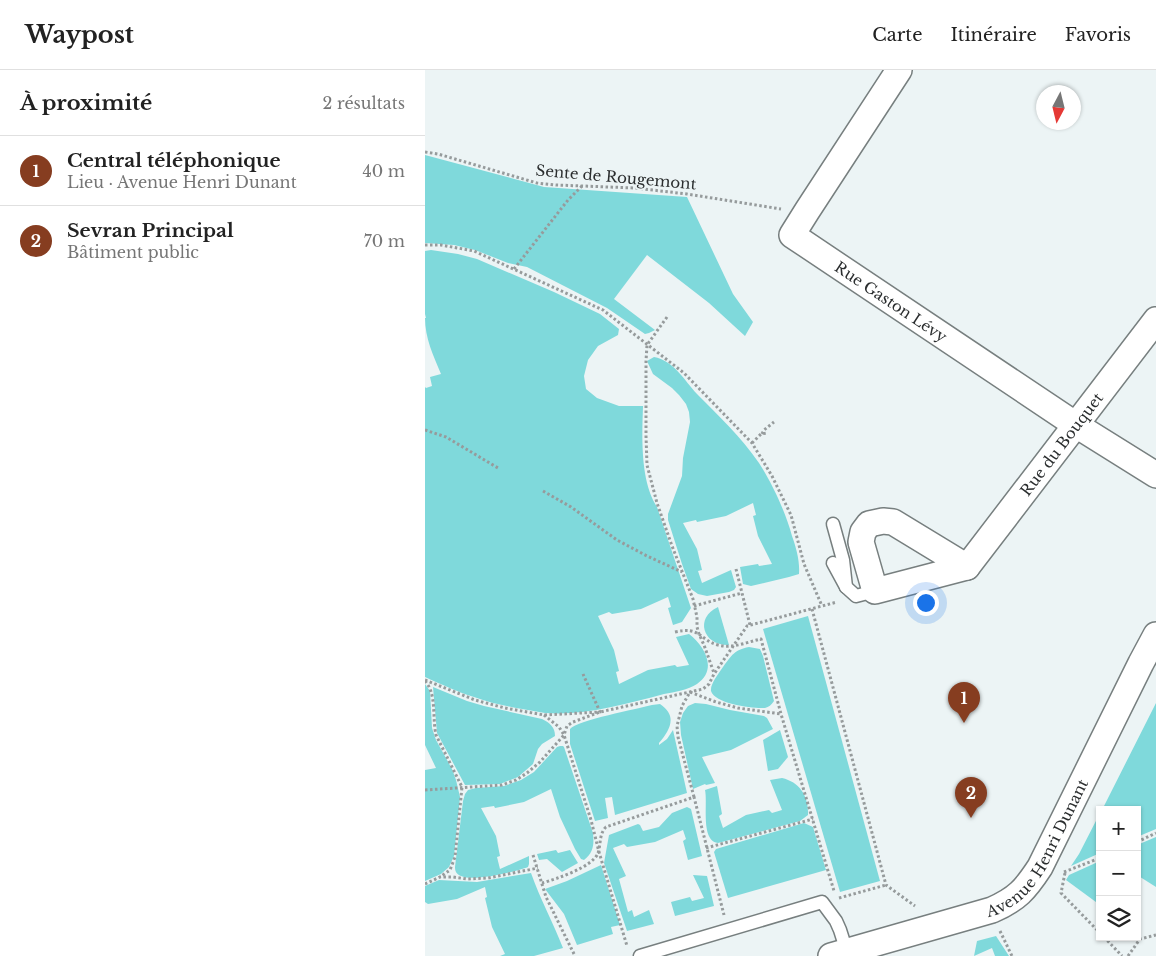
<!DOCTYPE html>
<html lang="fr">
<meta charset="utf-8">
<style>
body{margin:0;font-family:"Libre Baskerville",serif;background:#f6f6f6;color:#222}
.controls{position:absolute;right:15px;bottom:15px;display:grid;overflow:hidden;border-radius:0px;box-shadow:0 1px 4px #0004}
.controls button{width:45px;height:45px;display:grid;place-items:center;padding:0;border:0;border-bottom:1px solid #e0e0e0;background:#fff;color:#222;font:25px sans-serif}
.compass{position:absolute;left:611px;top:15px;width:45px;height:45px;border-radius:50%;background:#fff;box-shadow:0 1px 4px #0004;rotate:187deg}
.you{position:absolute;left:500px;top:532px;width:18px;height:18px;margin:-12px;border:4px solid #fff;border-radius:50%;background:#1a73e8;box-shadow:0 0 0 8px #1a73e833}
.badge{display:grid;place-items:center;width:32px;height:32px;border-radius:50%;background:#863d20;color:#fff;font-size:16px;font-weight:700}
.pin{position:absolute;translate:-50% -41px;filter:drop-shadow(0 1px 2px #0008)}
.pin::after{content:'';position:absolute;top:26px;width:18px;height:15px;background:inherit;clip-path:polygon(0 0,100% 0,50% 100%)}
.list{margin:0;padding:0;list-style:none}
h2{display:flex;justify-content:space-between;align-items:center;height:65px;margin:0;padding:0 20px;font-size:21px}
h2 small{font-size:16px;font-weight:400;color:#767676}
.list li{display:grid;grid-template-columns:32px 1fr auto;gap:15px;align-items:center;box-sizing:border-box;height:70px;padding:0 20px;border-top:1px solid #e0e0e0}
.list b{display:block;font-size:19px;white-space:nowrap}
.list p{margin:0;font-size:16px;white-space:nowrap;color:#767676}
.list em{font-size:16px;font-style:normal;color:#767676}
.icon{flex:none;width:28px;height:28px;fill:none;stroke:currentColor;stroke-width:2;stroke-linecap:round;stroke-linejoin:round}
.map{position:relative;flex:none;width:731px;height:886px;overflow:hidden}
header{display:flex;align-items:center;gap:30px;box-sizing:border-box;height:70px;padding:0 25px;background:#fff;border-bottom:1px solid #e0e0e0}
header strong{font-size:24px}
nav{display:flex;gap:28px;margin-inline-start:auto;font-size:18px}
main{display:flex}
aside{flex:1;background:#fff}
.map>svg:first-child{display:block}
.green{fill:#7fd9db}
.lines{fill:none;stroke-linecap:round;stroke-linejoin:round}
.lane-casing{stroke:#777f7f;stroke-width:15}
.street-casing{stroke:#777f7f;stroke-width:28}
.path{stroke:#969b9c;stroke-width:3;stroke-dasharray:2.5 2.5;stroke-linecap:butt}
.lane{stroke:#fff;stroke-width:12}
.street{stroke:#fff;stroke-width:25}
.labels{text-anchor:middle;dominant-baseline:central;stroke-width:4;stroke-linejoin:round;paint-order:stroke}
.street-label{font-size:15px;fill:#2b2e2f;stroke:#ecf4f5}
</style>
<header>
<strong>Waypost</strong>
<nav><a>Carte</a><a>Itinéraire</a><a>Favoris</a></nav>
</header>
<main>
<aside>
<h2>À proximité<small>2 résultats</small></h2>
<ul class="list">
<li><span class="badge">1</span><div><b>Central téléphonique</b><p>Lieu · Avenue Henri Dunant</p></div><em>40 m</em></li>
<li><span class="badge">2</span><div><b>Sevran Principal</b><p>Bâtiment public</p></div><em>70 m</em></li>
</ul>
</aside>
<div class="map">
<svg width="731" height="886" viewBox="0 0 731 886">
<rect width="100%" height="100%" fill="#ecf4f5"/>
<!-- green -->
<g class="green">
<path d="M0 85 119 117 262 127 308 224 328 252 320 266 284 233 222 185 189 229 230 260 224 263 220 264 182 238 102 197 83 193 50 180 29 175 0 173Z"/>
<path d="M6 180 33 184 52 189 129 222 175 244 194 259 193 265 173 276 163 290 159 306 161 319 172 328 194 336H218C217 367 215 411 232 437L266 538 257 552 248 555 243 538 246 537 243 527 216 539 187 544 184 542 173 546 189 580 194 601 191 602 194 614 223 600 250 595 252 597 264 595 251 567 264 564C280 576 293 600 272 614 263 620 250 622 239 624 201 634 159 646 120 643 112 642 105 640 97 639 81 636 65 633 49 627 32 622 16 614 0 607V317L1 318 7 316 5 307 16 304C8 285 0 268 0 248H1L0 244V181Z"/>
<path d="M229 287C248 290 260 311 272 324 294 346 316 367 334 393 347 413 361 443 367 466 371 477 375 491 374 504L364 507 326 516 318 514 315 497 333 494 334 496 347 494 333 466 328 446 331 445 328 433 301 446 272 452 271 450 258 453 272 479 277 500 273 501 277 513 306 500 311 517 309 520 304 522 282 526 273 524 266 519 257 494 243 450V444L257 406 258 388 265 352 264 342 261 334 254 325 247 318 228 304 222 291Z"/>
<path d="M293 537 304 575C278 576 269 548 293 537Z"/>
<path d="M383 546 455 811 415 822 338 559Z"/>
<path d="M324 577 335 579 338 586 349 631C346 635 344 637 340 638 329 639 290 634 286 621 285 614 294 603 298 597 307 585 309 580 324 577Z"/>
<path d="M0 614 5 621 7 658 11 670 27 699 31 710 35 727 29 786 24 797 16 804 0 811V700L11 698 0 675Z"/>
<path d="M8 617 42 631 59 636 117 649C125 653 130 657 130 666L117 674 113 679 108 694 93 707 75 714 40 715 12 663Z"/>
<path d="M270 633 281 634 305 640 339 646 342 648 348 659 306 680 277 687 290 713 281 715 280 714 268 719 256 665 255 652 258 643 263 636Z"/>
<path d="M731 633V759L712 767V740H677Z"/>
<path d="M235 634C253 646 245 660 234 673V675L242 669 248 660 262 723 190 745 187 727 180 728 183 748 170 751 145 674V659C153 650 212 639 227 635Z"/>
<path d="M355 660 363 687 353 699 343 701 338 670Z"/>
<path d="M135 676H138L139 677 168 763C169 774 169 782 159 790L156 789 150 779 135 747 126 719 99 732 70 738 69 736 56 738 71 766 75 786 72 787 75 799 104 786V794L103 797C90 802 48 812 36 806 31 804 30 801 30 797L38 731 40 724 43 720 51 718 79 716 96 710 109 702 132 677Z"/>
<path d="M357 708C375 712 384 727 383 745L375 751 293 773C275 771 283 733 280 720L292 716 297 744 294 746 298 758 321 745 344 740 347 743 357 740 345 710Z"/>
<path d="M262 737 266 739 277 786 263 790 258 771 261 769 258 760 230 772 202 777 199 774 188 778 201 806 194 809 203 842 207 840 209 847 224 840 229 854 202 861 179 793 184 765 213 754 215 755 218 761 234 757 247 743Z"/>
<path d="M675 743V783L646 796 654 784Z"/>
<path d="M379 753 388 757 401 800 303 828 289 782 291 779Z"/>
<path d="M731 767V817L712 805V775Z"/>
<path d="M131 780 133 783 145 780 153 793 137 802 122 789 114 790 112 784Z"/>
<path d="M675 791V835L641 810 644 805Z"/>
<path d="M176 795 195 855 186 857 188 864 152 875 139 844 120 819 142 811Z"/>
<path d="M106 803C115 829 128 852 138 878L109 886H75L80 884 67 857 60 828 62 827 60 817 32 829 3 834 0 832V816L14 810 52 812Z"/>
<path d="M268 805 282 806 289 836 250 846 246 832 265 827 267 831 279 828Z"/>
<path d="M571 866 584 886H570L567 878 549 886 552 871Z"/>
</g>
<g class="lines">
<!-- lane casing -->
<g class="lane-casing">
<g id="lane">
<path d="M408 454 418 490 421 517"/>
<path d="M408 493 421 517 431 526 450 521"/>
<path d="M215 886 397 832 411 851 415 860 422 882"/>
</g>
</g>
<!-- street casing -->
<g class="street-casing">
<g id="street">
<path id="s1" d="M474 0 382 141 367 165 651 355 731 405"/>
<path d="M458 451 468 452 542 497 450 521 436 472 438 462 444 454Z"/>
<path id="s2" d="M542 497 731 250"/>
<path id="s3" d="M406 886 567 840C592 829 600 820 615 797L716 593 731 565"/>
</g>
</g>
<!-- path -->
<g class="path">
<path d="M0 82 13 84 112 113 131 115 210 118 262 124 356 139"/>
<path d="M0 175H16L49 181 178 240 259 303 327 373 347 406 366 445 379 494 397 536"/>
<path d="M89 199 143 130 157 116"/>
<path d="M242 247 222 275 221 291V366L222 395 232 433 247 476 268 529 272 547V557L274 564 279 575 289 603"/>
<path d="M0 360 21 367 73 398"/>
<path d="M337 364 339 360 349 352"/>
<path d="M327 373 336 364 342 363"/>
<path d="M118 421 146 437 192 470 222 486 257 502"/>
<path d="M311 499 325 555"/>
<path d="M269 536 317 523"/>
<path d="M387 539 461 815 490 836"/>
<path d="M250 562C276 556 274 570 293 575 307 579 322 572 336 569L356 644 409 821"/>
<path d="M0 610 50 630 80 638 119 645 175 642 158 604"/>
<path d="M0 611C12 624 7 647 11 665L37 717 30 787 25 800 15 807"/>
<path d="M119 645 134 657 139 665 166 750 174 782 202 876"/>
<path d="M0 720 77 715 91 710 102 703 115 692 139 665 142 656 148 652 175 642 278 619 284 614 289 604 322 556 412 532"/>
<path d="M269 727 253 667 252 656 257 636 265 622 291 632 313 638 356 644"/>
<path d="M712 772 731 763"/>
<path d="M281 778 388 749"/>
<path d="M108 785 121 827 150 886"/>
<path d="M639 802 675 788"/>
<path d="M640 803 636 823 675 863"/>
<path d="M117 813C131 809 168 797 173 783 176 774 174 764 181 757L269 727 299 845"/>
<path d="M0 814 15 807H28L42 809 63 808 113 798"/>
<path d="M414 828 461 815"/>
<path d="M575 861 587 886"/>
<path d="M679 867 697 886"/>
<path d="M703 886 715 869 731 865"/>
</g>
<!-- lane -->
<use href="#lane" class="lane"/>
<!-- street -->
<use href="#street" class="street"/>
</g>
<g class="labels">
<!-- street labels -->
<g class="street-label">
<text transform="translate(191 107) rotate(5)">Sente de Rougemont</text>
<text stroke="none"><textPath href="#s1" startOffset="316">Rue Gaston Lévy</textPath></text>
<text stroke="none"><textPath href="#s2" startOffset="155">Rue du Bouquet</textPath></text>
<text stroke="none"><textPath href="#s3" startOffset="246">Avenue Henri Dunant</textPath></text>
</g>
</g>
</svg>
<div class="controls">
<button>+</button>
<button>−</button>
<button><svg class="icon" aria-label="layers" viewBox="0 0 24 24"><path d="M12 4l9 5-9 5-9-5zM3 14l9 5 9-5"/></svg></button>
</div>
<svg class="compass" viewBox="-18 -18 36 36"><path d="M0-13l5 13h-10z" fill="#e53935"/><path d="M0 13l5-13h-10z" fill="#767676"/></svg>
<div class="you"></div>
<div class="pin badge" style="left:539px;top:653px">1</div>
<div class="pin badge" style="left:546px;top:748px">2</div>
</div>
</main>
